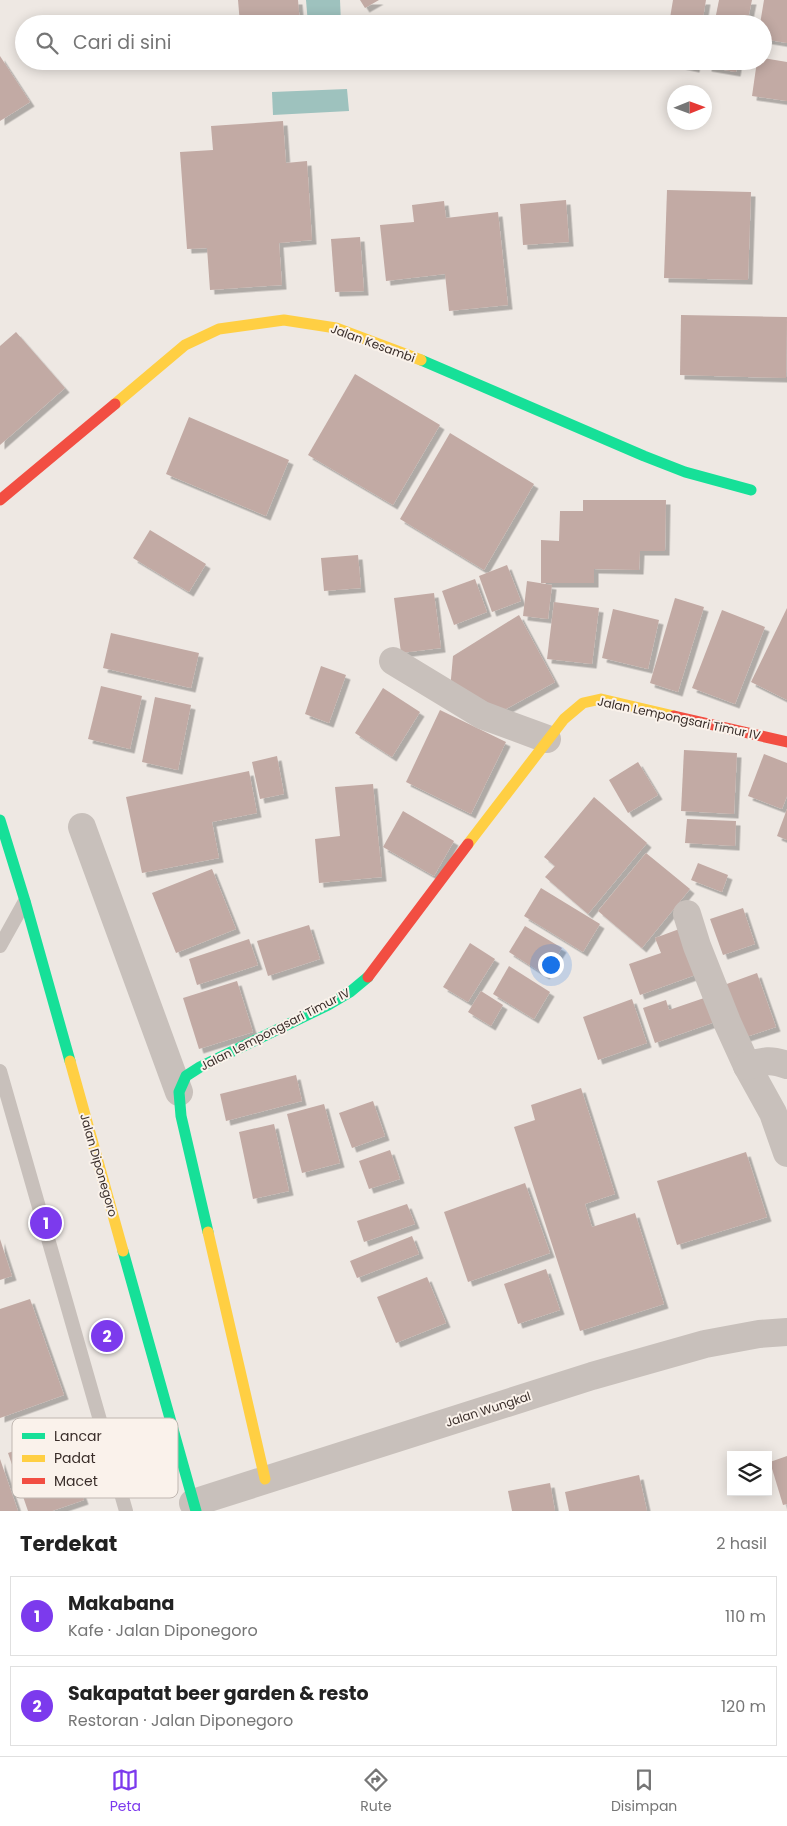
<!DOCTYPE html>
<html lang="id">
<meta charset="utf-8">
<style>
body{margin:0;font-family:Poppins,sans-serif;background:#f6f6f6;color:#222}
.controls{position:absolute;right:15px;bottom:15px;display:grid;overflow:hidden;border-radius:0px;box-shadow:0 2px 12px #0003}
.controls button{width:45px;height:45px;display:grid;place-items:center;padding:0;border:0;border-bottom:1px solid #e0e0e0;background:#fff;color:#222;font:25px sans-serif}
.compass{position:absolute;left:667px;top:85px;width:45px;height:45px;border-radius:50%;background:#fff;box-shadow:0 2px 12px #0003;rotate:89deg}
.you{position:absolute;left:550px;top:964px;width:18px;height:18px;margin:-12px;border:4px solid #fff;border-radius:50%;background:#1a73e8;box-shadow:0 0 0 8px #1a73e833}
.badge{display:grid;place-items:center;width:32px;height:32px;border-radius:50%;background:#7c3aed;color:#fff;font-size:16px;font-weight:700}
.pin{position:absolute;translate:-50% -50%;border:2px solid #fff;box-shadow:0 1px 5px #0006}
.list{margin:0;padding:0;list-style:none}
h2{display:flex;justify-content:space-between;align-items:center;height:65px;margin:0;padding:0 20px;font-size:21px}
h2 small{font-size:16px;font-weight:400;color:#767676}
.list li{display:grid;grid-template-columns:32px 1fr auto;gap:15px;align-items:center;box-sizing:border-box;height:80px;margin:0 10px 10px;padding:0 10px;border:1px solid #e0e0e0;border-radius:0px}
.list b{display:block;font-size:19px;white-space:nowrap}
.list p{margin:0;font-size:16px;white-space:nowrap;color:#767676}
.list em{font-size:16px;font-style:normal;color:#767676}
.icon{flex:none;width:28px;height:28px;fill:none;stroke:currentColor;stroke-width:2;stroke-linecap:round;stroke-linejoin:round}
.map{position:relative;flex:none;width:787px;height:1511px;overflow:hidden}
.search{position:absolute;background:#fff;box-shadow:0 2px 12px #0003;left:15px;right:15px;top:15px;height:55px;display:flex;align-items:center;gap:12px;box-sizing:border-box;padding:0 18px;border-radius:28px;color:#767676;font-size:19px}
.sheet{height:245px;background:#fff}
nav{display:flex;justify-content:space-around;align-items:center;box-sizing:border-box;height:70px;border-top:1px solid #e0e0e0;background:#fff;font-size:14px;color:#767676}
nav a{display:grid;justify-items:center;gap:2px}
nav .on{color:#7c3aed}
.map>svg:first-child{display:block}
.water{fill:#9ec2be}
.building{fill:#c2aaa4;filter:url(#shadow)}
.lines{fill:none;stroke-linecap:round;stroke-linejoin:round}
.lane{stroke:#c8c0bb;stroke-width:14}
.street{stroke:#c8c0bb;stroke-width:28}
.fast{stroke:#16e098;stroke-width:11}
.slow{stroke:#ffcf43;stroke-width:11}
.jam{stroke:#f24e42;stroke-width:11}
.labels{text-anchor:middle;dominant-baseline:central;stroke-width:4;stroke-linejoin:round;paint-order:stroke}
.street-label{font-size:12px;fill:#392d29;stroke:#faf2eb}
.key{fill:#faf2eb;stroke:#c0b7b1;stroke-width:1}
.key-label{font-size:14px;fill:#392d29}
</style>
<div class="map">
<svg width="787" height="1511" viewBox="0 0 787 1511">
<defs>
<filter id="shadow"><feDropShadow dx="4.5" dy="4.5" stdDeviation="0" flood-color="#0004"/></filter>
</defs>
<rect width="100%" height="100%" fill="#eee8e3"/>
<!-- water -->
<g class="water">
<path d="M306 0H340L341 24H308Z"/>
<path d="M347 89 349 111 273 115 272 92Z"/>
</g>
<!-- building -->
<g class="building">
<path d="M238 0H298L300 24H240Z"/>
<path d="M360 0H379L365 8Z"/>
<path d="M673 0H706L702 24H669Z"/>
<path d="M719 0H752L747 24H735L715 20Z"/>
<path d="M764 0H787V43L763 39V24H760Z"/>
<path d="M0 56 30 102 0 121Z"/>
<path d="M763 58 787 62V101L752 96 757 61H763Z"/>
<path d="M662 61H696L695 68Z"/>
<path d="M708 61H738L736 72 707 67Z"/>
<path d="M283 121 286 163 307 161 312 240 279 243 282 285 210 290 207 248 187 249 180 152 213 150 211 126Z"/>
<path d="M667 190 751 192 748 280 664 278Z"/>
<path d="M566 200 569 242 523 245 520 204Z"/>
<path d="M444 201 446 218 498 212 508 305 449 311 445 274 386 281 380 225 414 222 412 205Z"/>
<path d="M360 237 364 291 335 292 331 239Z"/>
<path d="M681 315 787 317 786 378 680 375Z"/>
<path d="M16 332 65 388 0 445V346Z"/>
<path d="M355 374 440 425 393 505 308 455Z"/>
<path d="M189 417 289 460 266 516 166 474Z"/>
<path d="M450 433 534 484 484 570 400 519Z"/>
<path d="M583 500H666L665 551H640L639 570 594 569V583H541V540L559 541 560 511H583Z"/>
<path d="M150 530 206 564 189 592 133 558Z"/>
<path d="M358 555 361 588 324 591 321 558Z"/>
<path d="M507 565 521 601 492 612 479 576Z"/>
<path d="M475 579 487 612 454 625 442 591Z"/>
<path d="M527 581 552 585 548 619 523 616Z"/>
<path d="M434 593 441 648 401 653 394 598Z"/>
<path d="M675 598 704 607 678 692 650 683Z"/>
<path d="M554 602 599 608 592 664 547 659Z"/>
<path d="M787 608V700L751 682Z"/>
<path d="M613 609 659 620 648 669 602 658Z"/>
<path d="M722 610 765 627 735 704 692 688Z"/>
<path d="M519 615 555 682 495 715 450 690 453 656Z"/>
<path d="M111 633 199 653 191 688 103 668Z"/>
<path d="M321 666 346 675 329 723 305 714Z"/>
<path d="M101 686 142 696 130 749 88 739Z"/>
<path d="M383 688 420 712 392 757 355 733Z"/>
<path d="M155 697 191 705 178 770 142 762Z"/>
<path d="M440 710 506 742 471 814 406 782Z"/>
<path d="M684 750 737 753 734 814 681 811Z"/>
<path d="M764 754 787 763V796L782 809 748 796Z"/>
<path d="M277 756 284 794 260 799 252 762Z"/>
<path d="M638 762 658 795 628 813 609 780Z"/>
<path d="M249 771 257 813 212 822 219 858 142 873 126 797Z"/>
<path d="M373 784 382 877 319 883 315 839 340 836 335 787Z"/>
<path d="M594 797 647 843 588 914 545 877 555 866 544 857Z"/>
<path d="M787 809V840L777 836Z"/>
<path d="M403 811 454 841 434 876 383 847Z"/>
<path d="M687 819 736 821 735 846 685 843Z"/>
<path d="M646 853 690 889 642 948 598 911Z"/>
<path d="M698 863 728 875 722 892 691 880Z"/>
<path d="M212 869 236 929 176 953 152 893Z"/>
<path d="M541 888 600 924 583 952 524 916Z"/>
<path d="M743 908 755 944 723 955 710 919Z"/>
<path d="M309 925 320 959 268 976 257 941Z"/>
<path d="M525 926 562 948 545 975 509 952Z"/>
<path d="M682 928 698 974 640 995 629 964 661 953 655 938Z"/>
<path d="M249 939 258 965 197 985 189 959Z"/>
<path d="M470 943 495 959 468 1002 443 987Z"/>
<path d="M509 966 550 992 534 1019 493 994Z"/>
<path d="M757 973 776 1027 743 1038 724 985Z"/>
<path d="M237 981 253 1032 199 1049 183 998Z"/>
<path d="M481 991 503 1005 491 1026 468 1012Z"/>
<path d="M707 997 715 1022 655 1043 643 1008 666 1000 669 1010Z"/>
<path d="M632 999 647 1043 598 1060 583 1017Z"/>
<path d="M296 1075 302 1101 226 1121 220 1094Z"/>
<path d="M581 1088 615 1194 585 1204 592 1227 635 1213 664 1304 580 1331 514 1127 535 1120 531 1105Z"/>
<path d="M373 1101 385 1136 352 1148 339 1113Z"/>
<path d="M324 1104 340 1163 302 1173 287 1114Z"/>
<path d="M274 1124 289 1191 253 1199 239 1132Z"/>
<path d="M390 1150 400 1179 369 1189 359 1161Z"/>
<path d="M746 1152 767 1217 677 1245 657 1181Z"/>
<path d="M525 1183 550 1253 468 1282 444 1212Z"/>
<path d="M407 1204 415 1224 364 1242 357 1221Z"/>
<path d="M412 1236 419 1254 357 1278 350 1261Z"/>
<path d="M0 1239 12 1276 0 1280Z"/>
<path d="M546 1269 560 1310 518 1324 504 1284Z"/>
<path d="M427 1277 446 1323 396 1343 377 1297Z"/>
<path d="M30 1299 64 1395 0 1418V1309Z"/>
<path d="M62 1435 84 1500 52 1511H28L8 1453Z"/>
<path d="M787 1456V1504L783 1505 770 1462Z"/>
<path d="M0 1459 18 1511H0Z"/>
<path d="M639 1475 647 1511H569L565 1492Z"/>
<path d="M550 1483 555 1511H512L508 1491Z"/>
</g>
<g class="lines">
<!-- lane -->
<g class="lane">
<path d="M0 946 24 903"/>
<path d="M0 1071 126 1511"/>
</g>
<!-- street -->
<g class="street">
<path d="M393 661 482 715 547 739"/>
<path d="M82 827 179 1092"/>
<path d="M687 914 697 946 727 1022 747 1066 773 1113 787 1153"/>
<path d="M747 1066C764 1061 770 1059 787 1065"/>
<path d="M193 1503 592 1376 705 1344 759 1334 787 1332"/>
</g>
<!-- fast -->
<g class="fast">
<path d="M421 360 644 456 685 472 751 490"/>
<path d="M0 820 25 901 70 1061"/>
<path d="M208 1232 181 1116 179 1092 186 1076 200 1067 328 1005 350 992 368 977"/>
<path d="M123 1251 196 1511"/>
</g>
<!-- slow -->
<g class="slow">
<path d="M115 404 185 345 219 329 284 320 336 328 421 360"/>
<path d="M468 844 564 719 583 703 601 699 674 716"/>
<path d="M70 1061 123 1251"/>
<path d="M208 1232 265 1479"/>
</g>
<!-- jam -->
<g class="jam">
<path d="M0 500 115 404"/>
<path d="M674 716 787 742"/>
<path d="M368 977 468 844"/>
</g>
</g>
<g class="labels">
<!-- street labels -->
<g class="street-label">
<text transform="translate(373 343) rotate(20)">Jalan Kesambi</text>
<text transform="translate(679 718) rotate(12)">Jalan Lempongsari Timur IV</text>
<text transform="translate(275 1029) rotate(-27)">Jalan Lempongsari Timur IV</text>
<text transform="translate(99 1165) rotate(74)">Jalan Diponegoro</text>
<text transform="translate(488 1409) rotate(-18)">Jalan Wungkal</text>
</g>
</g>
<!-- legend -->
<rect x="12" y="1418" width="166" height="80" rx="8" class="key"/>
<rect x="22" y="1433" width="23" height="6" fill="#16e098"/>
<rect x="22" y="1455" width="23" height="7" fill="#ffcf43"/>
<rect x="22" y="1478" width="23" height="6" fill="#f24e42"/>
<g class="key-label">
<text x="54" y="1441">Lancar</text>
<text x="54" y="1463">Padat</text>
<text x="54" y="1486">Macet</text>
</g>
</svg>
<div class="controls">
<button><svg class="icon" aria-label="layers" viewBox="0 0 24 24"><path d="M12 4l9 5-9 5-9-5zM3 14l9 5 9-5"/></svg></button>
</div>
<svg class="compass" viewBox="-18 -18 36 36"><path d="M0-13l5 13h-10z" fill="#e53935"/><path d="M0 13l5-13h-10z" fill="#767676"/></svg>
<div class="you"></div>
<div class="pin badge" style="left:46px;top:1223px">1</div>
<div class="pin badge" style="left:107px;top:1336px">2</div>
<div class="search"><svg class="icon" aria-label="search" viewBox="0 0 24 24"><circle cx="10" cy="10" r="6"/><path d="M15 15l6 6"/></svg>Cari di sini</div>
</div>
<section class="sheet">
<h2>Terdekat<small>2 hasil</small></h2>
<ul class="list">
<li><span class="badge">1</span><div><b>Makabana</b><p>Kafe · Jalan Diponegoro</p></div><em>110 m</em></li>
<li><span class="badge">2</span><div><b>Sakapatat beer garden &amp; resto</b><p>Restoran · Jalan Diponegoro</p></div><em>120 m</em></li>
</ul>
</section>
<nav>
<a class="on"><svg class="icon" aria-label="map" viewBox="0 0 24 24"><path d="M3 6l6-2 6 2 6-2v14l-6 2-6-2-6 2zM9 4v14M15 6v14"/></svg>Peta</a>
<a><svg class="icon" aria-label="directions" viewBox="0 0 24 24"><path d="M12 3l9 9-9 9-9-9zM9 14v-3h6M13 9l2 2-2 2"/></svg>Rute</a>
<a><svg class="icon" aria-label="saved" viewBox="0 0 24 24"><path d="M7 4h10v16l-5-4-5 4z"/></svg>Disimpan</a>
</nav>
